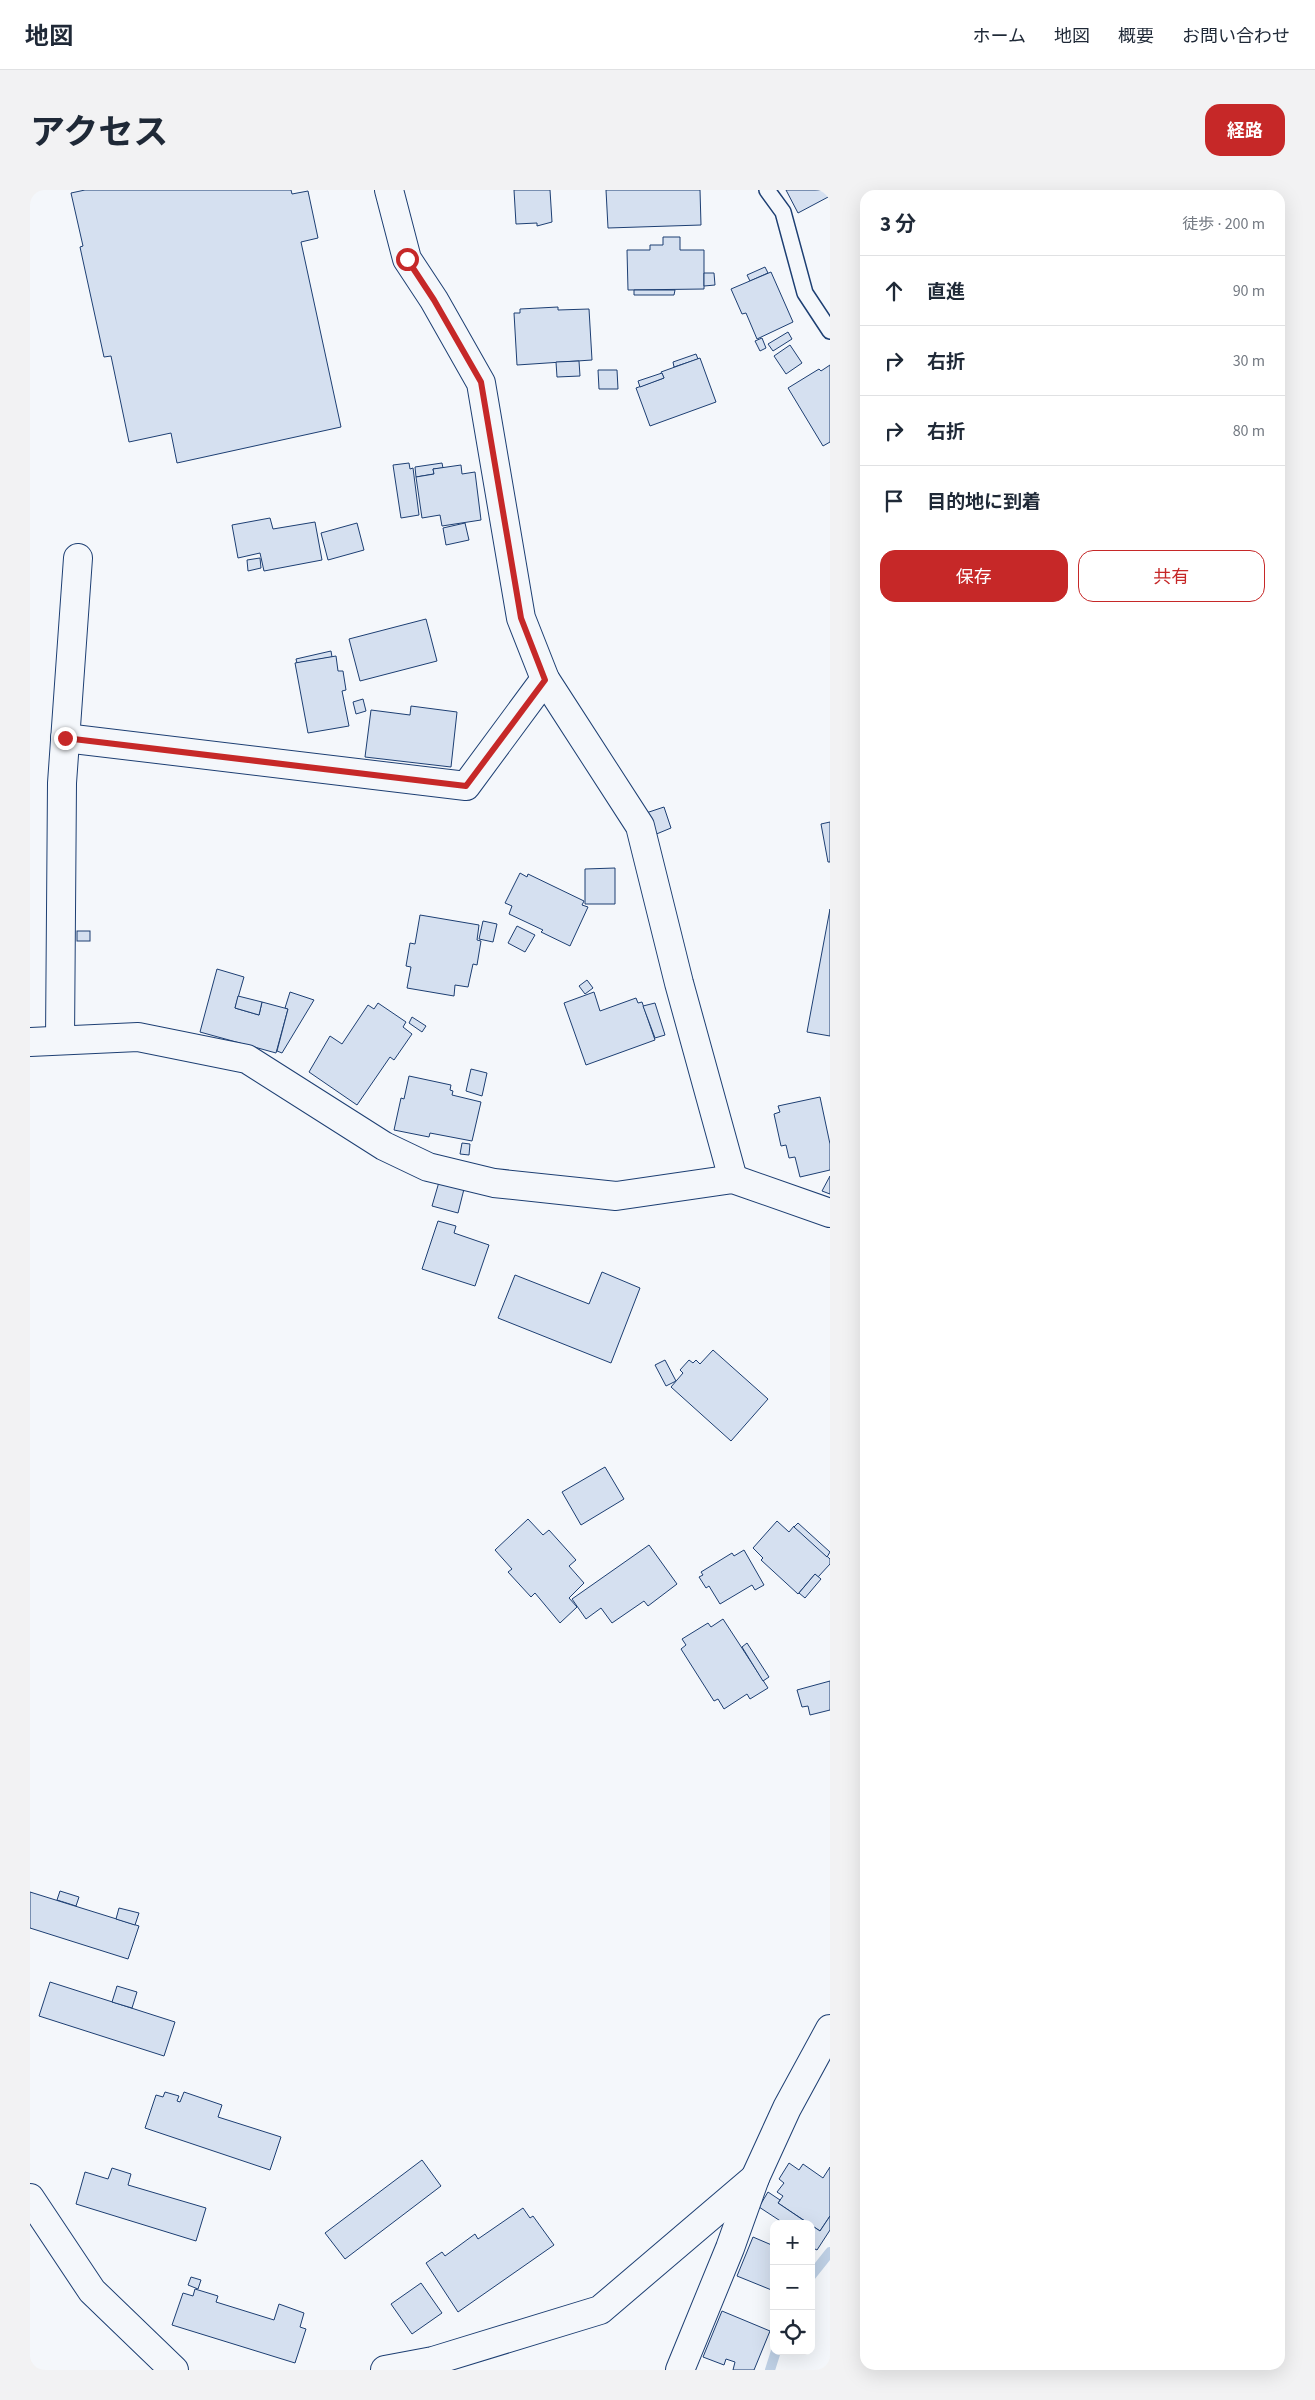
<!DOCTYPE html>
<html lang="ja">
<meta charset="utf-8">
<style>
body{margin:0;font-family:"Source Sans 3","Noto Sans JP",sans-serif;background:#f2f2f3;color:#1f2937}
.controls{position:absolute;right:15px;bottom:15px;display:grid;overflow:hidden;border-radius:10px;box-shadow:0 5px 20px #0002}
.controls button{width:45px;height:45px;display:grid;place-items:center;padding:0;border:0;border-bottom:1px solid #e0e1e3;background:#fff;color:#1f2937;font:25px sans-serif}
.stop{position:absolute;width:15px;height:15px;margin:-11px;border:4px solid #c62828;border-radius:50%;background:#fff}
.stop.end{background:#c62828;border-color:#fff;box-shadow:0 1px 5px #0008}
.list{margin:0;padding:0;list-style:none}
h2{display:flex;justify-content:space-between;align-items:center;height:65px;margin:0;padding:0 20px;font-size:21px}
h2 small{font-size:16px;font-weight:400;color:#747a83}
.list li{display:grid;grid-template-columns:32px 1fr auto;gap:15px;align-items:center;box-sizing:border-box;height:70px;padding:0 20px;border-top:1px solid #e0e1e3}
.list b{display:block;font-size:19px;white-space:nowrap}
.list em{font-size:16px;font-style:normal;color:#747a83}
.actions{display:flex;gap:10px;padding:15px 20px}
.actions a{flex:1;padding:11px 0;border:1px solid #c62828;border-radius:15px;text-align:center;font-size:18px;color:#c62828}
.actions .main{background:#c62828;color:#fff}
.icon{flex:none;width:28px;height:28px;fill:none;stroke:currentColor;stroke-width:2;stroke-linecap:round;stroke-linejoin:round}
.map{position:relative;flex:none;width:800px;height:2180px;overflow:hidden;border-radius:15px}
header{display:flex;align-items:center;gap:30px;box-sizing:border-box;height:70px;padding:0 25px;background:#fff;border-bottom:1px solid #e0e1e3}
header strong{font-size:24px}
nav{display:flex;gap:28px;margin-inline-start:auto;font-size:18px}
.intro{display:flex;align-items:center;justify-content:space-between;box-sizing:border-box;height:120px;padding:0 30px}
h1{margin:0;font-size:35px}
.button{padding:12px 22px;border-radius:15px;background:#c62828;color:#fff;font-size:18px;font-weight:700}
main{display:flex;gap:30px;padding:0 30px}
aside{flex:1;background:#fff;border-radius:15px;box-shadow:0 5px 20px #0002}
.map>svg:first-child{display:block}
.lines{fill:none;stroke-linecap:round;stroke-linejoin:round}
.stream{stroke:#bed0e5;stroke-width:10}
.building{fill:#d5e0f0;stroke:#1d3f73}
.service-casing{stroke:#1d3f73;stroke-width:18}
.minor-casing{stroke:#1d3f73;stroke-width:30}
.service{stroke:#f4f7fb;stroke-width:15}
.minor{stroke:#f4f7fb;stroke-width:28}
.route{stroke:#c62828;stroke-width:6}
</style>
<header>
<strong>地図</strong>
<nav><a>ホーム</a><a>地図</a><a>概要</a><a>お問い合わせ</a></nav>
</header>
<div class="intro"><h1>アクセス</h1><a class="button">経路</a></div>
<main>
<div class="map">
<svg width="800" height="2180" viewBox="0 0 800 2180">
<rect width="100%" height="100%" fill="#f4f7fb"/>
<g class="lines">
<!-- stream -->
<g class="stream">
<path d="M781 2086 800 2062"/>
<path d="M740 2180 746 2161"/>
</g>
</g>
<!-- building -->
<g class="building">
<path d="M55 0H261L262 4 278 1 288 48 271 52 311 237 147 273 141 243 99 252 81 166 74 167 50 57 53 56 41 3Z"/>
<path d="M484 0H520L522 32 507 36V33L486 34Z"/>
<path d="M576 0H670L671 35 578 38Z"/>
<path d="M756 0H800V6L768 23Z"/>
<path d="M633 47H650V60H674V99L598 100 597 60H620V55H633Z"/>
<path d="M735 77 738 83 720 91 717 85Z"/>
<path d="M741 82 763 132 727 149 716 123 712 124 701 99Z"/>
<path d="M674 83H684L685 95 674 96Z"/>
<path d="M604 100H645L644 105H604Z"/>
<path d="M528 117V120L559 119 562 170 487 175 484 123H490V119Z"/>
<path d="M758 142 762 149 743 161 738 154Z"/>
<path d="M732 148 736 158 730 161 725 151Z"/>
<path d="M760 155 772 173 756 184 744 166Z"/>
<path d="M666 164 668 169 644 177 643 172Z"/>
<path d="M670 168 686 212 620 236 606 198 634 188 631 182Z"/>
<path d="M549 171 550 186 527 187 526 172Z"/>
<path d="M800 175V252L793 256 758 198 789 179 791 181Z"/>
<path d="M568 180H587L588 199H569Z"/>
<path d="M632 183 634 188 610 197 608 191Z"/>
<path d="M379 273 380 279 383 278 389 325 371 328 363 275Z"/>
<path d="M412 273 413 278 403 279 404 284 386 287 385 277Z"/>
<path d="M431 275 432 284 445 282 451 330 412 336 410 325 392 328 386 287 404 284 403 279Z"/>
<path d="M240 328 243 339 285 332 292 370 234 381 230 363 208 368 202 335Z"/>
<path d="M327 333 334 360 298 370 291 343Z"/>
<path d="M435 333 439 350 416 355 413 338Z"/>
<path d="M230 368 231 378 218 381 217 370Z"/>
<path d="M396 429 407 471 330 491 319 449Z"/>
<path d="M301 461 302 467 267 473 266 469Z"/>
<path d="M306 466 308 481H313L316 500 312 501 319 536 278 543 265 473Z"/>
<path d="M333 509 336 521 326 524 323 512Z"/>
<path d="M381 516 427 522 421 577 335 567 341 520 380 525Z"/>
<path d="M634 617 641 638 624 645 616 623Z"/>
<path d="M800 632V672H798L791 634Z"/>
<path d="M585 678V714H555V679Z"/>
<path d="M490 683 497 687 498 684 554 711 552 715 558 717 540 756 511 742 513 740 479 724 482 716 475 713Z"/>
<path d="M800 719V846L777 842Z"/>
<path d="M390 725 449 735 447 750 451 751 447 775 443 774 438 797 425 795 424 806 377 798 381 777 376 776 380 753 385 754Z"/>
<path d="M453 731 467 734 463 752 449 749Z"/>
<path d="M487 736 505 745 495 762 478 753Z"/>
<rect x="47" y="741" width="13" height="10"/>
<path d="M187 779 214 787 205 818 229 825 232 812 258 819 246 863 170 842Z"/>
<path d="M557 790 563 798 555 804 549 796Z"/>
<path d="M260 802 284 810 252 863 247 861 258 819 255 818Z"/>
<path d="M564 802 570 821 606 808 608 813 612 812 625 850 556 875 534 813Z"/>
<path d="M208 806 232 812 229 825 205 818Z"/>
<path d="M348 813 376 832 373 837 382 844 364 870 360 867 327 915 279 882 300 846 312 854 338 815 344 819Z"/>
<path d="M625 813 635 845 625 848 613 816Z"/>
<path d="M382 827 396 836 392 842 379 833Z"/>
<path d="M441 879 457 883 452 906 436 901Z"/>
<path d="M379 886 421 895 420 900 423 901 422 905 451 912 442 951 400 943 399 947 364 940 371 908 374 909Z"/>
<path d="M790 907 800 954V980L770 987 765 967 759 968 756 955 751 956 744 924 750 922 748 916Z"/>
<path d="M432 953 440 954 439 965 430 964Z"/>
<path d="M800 986V1004L792 1001Z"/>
<path d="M409 992 434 999 428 1023 402 1016Z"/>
<path d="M408 1031 426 1036 424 1043 459 1055 445 1096 392 1079Z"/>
<path d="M572 1082 610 1098 581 1173 468 1128 485 1085 559 1114Z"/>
<path d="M683 1160 738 1209 701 1251 641 1197 653 1183 650 1180 659 1170 663 1173 666 1170 670 1174Z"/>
<path d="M635 1170 646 1191 636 1196 625 1175Z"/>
<path d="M575 1277 594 1309 551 1335 532 1302Z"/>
<path d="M498 1329 513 1345 519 1340 546 1370 539 1376 554 1393 539 1408 547 1417 530 1433 505 1403 501 1407 478 1382 482 1379 465 1360Z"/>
<path d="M747 1331 759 1342 764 1336 800 1369V1374L788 1387 785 1384 768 1404 731 1370 733 1368 723 1358Z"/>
<path d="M768 1333 800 1362 797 1367 764 1337Z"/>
<path d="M619 1355 647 1394 618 1416 614 1411 582 1433 571 1418 556 1429 542 1409Z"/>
<path d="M714 1360 734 1395 725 1400 722 1395 690 1414 679 1396 676 1398 669 1387 673 1385 671 1382 702 1363 704 1366Z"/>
<path d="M785 1384 791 1389 775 1408 769 1403Z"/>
<path d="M693 1429 738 1498 720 1509 717 1504 694 1519 688 1509 684 1511 651 1459 656 1455 652 1449 678 1433 681 1437Z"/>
<path d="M717 1453 739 1487 733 1491 712 1457Z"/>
<path d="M800 1491V1520L780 1525 778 1516 772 1517 767 1500Z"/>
<path d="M30 1701 49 1707 46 1716 27 1710Z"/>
<path d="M0 1702 109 1736 98 1769 0 1738Z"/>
<path d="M89 1718 109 1723 105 1735 86 1729Z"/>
<path d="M20 1792 145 1832 134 1866 9 1826Z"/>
<path d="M87 1796 107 1802 102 1818 82 1812Z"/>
<path d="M135 1902 149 1906 147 1911 150 1912 154 1902 192 1915 188 1927 251 1947 240 1980 115 1938 126 1905 133 1907Z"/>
<path d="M392 1970 411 1996 315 2069 295 2043Z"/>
<path d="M759 1973 769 1980 773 1974 793 1988 800 1977V2026L790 2041 748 2013 753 2006 747 2002 754 1993 749 1989Z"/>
<path d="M82 1978 101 1984 98 1995 176 2018 166 2051 46 2014 55 1982 78 1989Z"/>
<path d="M738 2002 750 2010 748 2013 779 2034H755L729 2017Z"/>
<path d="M493 2018 500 2028 503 2026 524 2055 428 2122 396 2073 412 2062 415 2066 445 2044 448 2049Z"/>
<path d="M800 2026V2040L787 2060 781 2057V2035L790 2041Z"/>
<path d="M723 2047 744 2056V2101L707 2086Z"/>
<path d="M161 2087 171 2090 168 2099 158 2095Z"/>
<path d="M391 2093 412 2123 382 2144 361 2114Z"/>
<path d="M165 2099 188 2106 186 2112 244 2130 249 2114 274 2123 270 2137 276 2139 265 2173 142 2135 153 2103 163 2106Z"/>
<path d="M692 2121 740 2141 724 2180H703L705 2172 696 2169 694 2175 673 2167Z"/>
</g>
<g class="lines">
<!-- service casing -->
<g class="service-casing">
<path id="service" d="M737 0 753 22 775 103 800 141"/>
</g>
<!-- minor casing -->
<g class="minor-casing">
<g id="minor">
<path d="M359 0 377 69 404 110 451 193 491 428 515 489 610 636 649 793 703 989"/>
<path d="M35 548 436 596 515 489"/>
<path d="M30 850 32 593 48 368"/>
<path d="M0 852 108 847 217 869 354 956 398 977 464 993 586 1006 703 989 800 1023"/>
<path d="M0 2008 62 2101 144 2180"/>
<path d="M355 2180 403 2171 570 2120 725 1988"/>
<path d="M650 2180 700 2058 725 1988 757 1918 800 1839"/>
</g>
</g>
<!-- service -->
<use href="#service" class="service"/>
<!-- minor -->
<use href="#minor" class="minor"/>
</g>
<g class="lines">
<!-- route -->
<path class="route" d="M35 548 436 596 515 490 491 428 451 192 404 110 377 69"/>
</g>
</svg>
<div class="controls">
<button>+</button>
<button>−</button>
<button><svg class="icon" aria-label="locate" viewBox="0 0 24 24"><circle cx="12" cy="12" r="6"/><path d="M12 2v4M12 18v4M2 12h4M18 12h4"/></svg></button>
</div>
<div class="stop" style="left:377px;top:69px"></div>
<div class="stop end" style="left:35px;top:548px"></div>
</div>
<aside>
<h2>3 分<small>徒歩 · 200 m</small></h2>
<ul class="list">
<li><svg class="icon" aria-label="ahead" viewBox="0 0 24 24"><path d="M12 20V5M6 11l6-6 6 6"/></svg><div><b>直進</b></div><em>90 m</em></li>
<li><svg class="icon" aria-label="right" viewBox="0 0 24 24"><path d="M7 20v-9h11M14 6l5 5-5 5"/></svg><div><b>右折</b></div><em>30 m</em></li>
<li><svg class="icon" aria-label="right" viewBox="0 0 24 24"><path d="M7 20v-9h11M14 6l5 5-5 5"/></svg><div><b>右折</b></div><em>80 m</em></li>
<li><svg class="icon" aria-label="arrive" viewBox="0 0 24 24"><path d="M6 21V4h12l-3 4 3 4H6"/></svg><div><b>目的地に到着</b></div></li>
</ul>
<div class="actions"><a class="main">保存</a><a>共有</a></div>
</aside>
</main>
